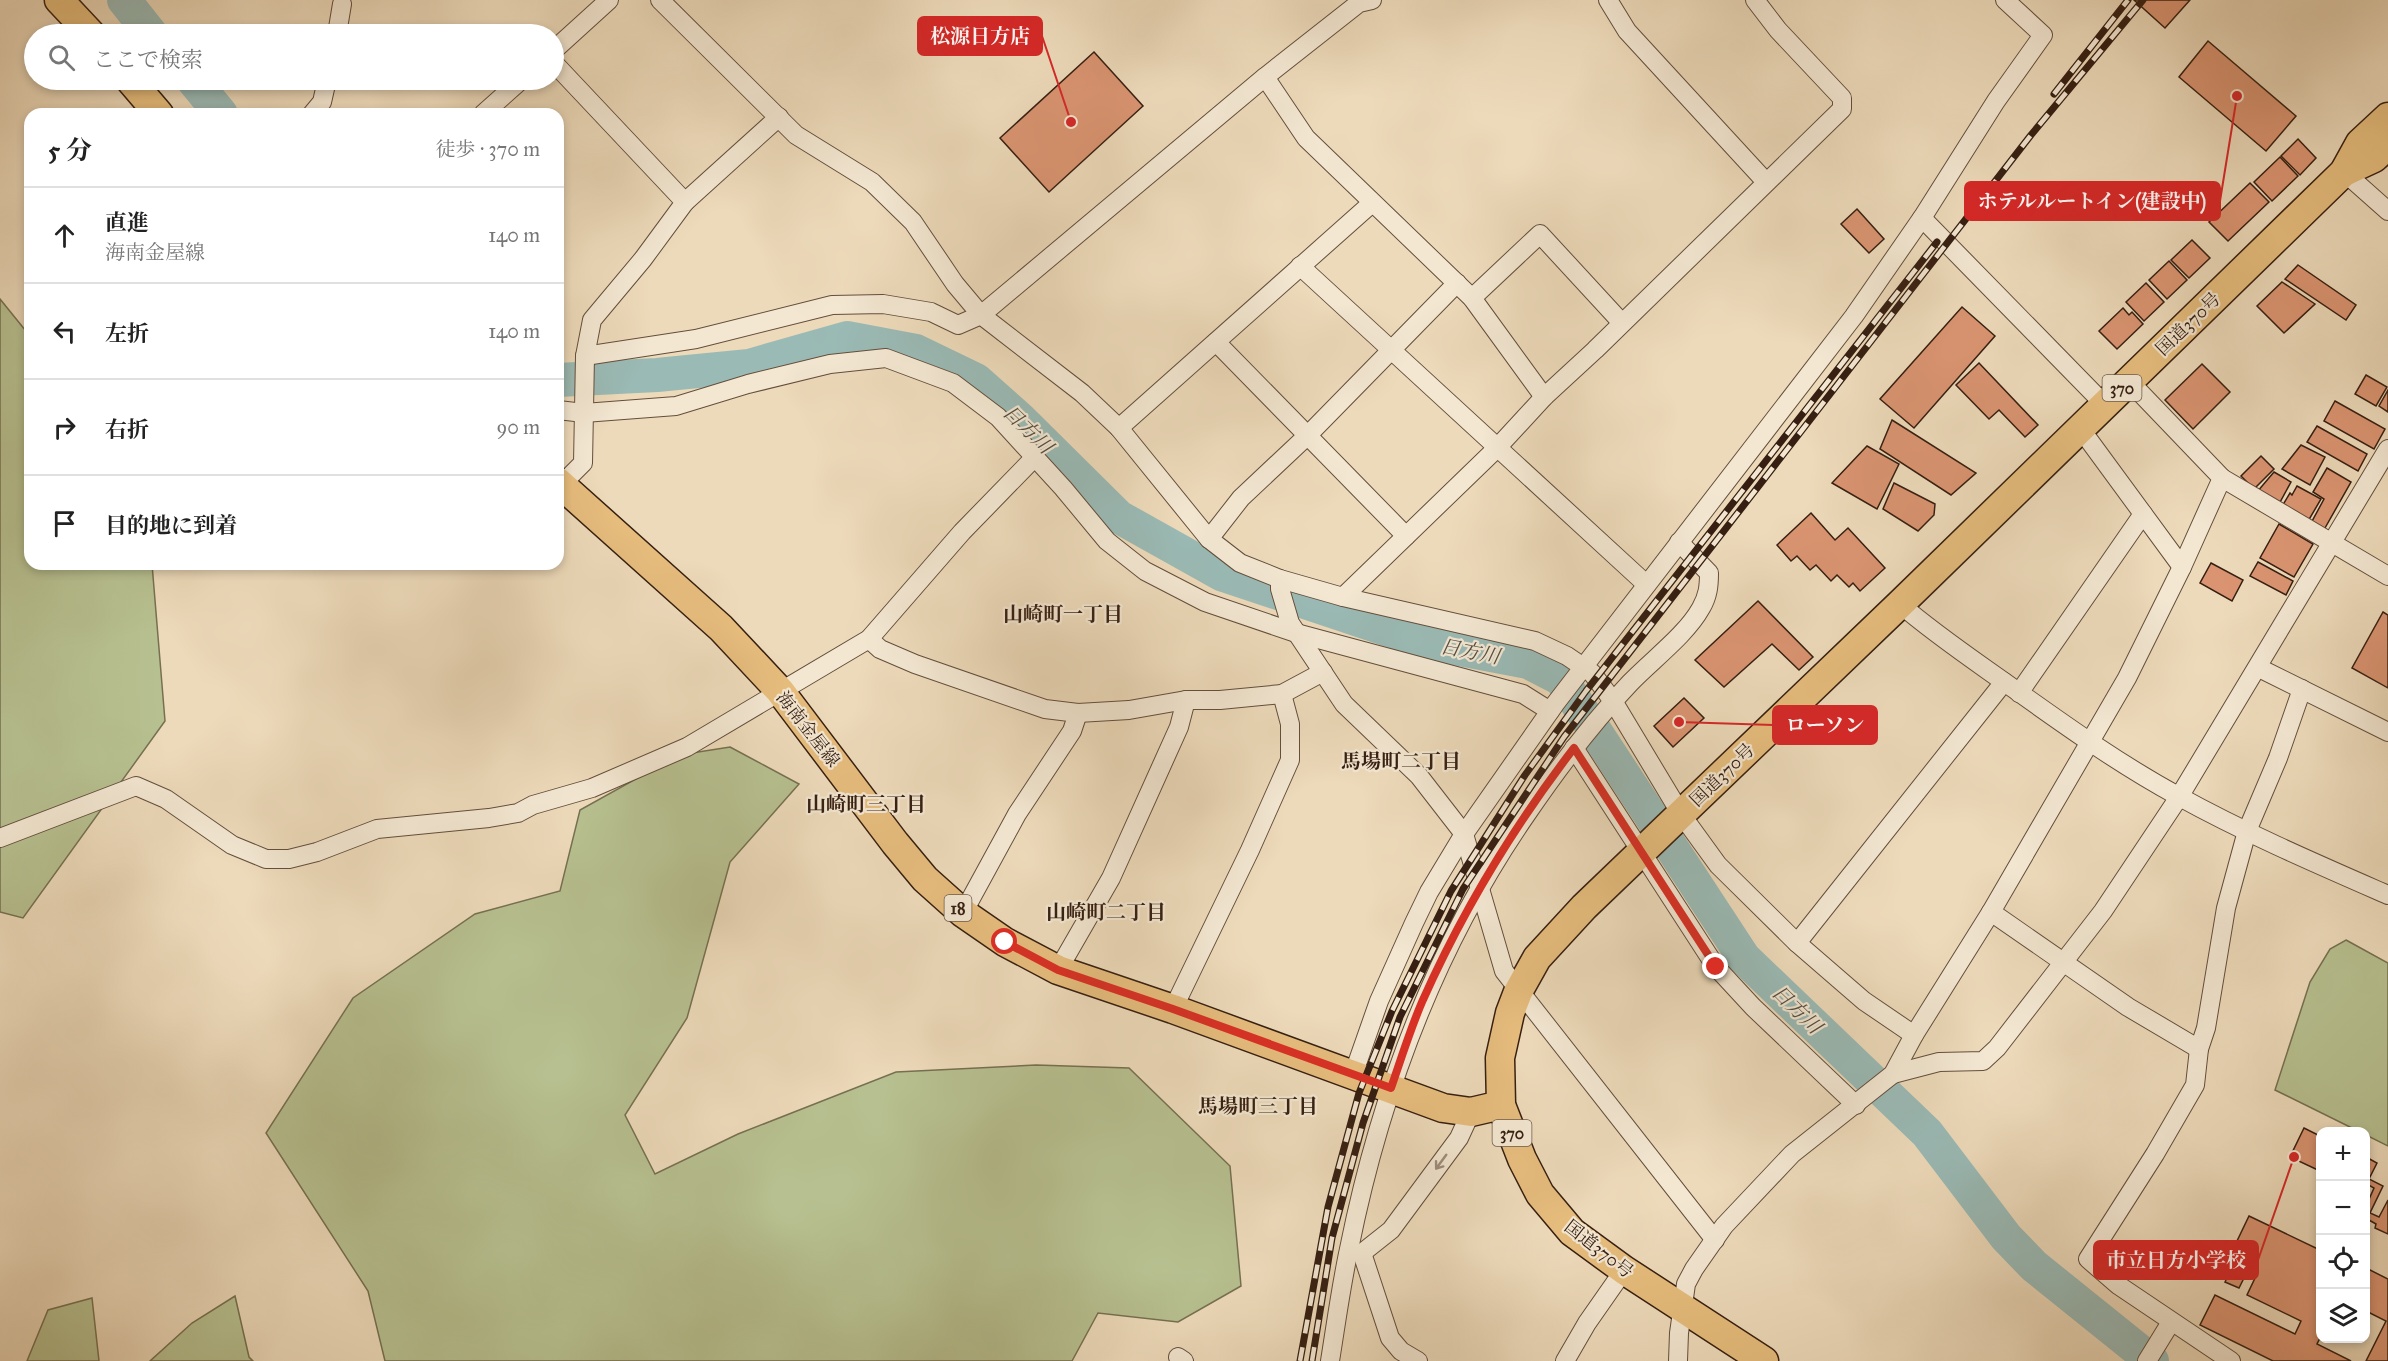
<!DOCTYPE html>
<html lang="ja">
<meta charset="utf-8">
<style>
body{margin:0;font-family:"IM FELL Great Primer","Noto Serif JP",serif;background:#f2f2f2;color:#222}
.controls{position:absolute;right:18px;bottom:18px;display:grid;overflow:hidden;border-radius:12px;box-shadow:0 3px 9px #0003}
.controls button{width:54px;height:54px;display:grid;place-items:center;padding:0;border:0;border-bottom:2px solid #e0e0e0;background:#fff;color:#222;font:30px sans-serif}
.stop{position:absolute;width:18px;height:18px;margin:-14px;border:4px solid #d93025;border-radius:50%;background:#fff}
.stop.end{background:#d93025;border-color:#fff;box-shadow:0 2px 6px #0008}
.list{margin:0;padding:0;list-style:none}
h2{display:flex;justify-content:space-between;align-items:center;height:78px;margin:0;padding:0 24px;font-size:26px}
h2 small{font-size:20px;font-weight:400;color:#767676}
.list li{display:grid;grid-template-columns:39px 1fr auto;gap:18px;align-items:center;box-sizing:border-box;height:96px;padding:0 24px;border-top:2px solid #e0e0e0}
.list b{display:block;font-size:22px;white-space:nowrap}
.list p{margin:0;font-size:20px;white-space:nowrap;color:#767676}
.list em{font-size:20px;font-style:normal;color:#767676}
.icon{flex:none;width:33px;height:33px;fill:none;stroke:currentColor;stroke-width:2;stroke-linecap:round;stroke-linejoin:round}
.map{position:relative;flex:none;width:2388px;height:1361px;overflow:hidden}
.search{position:absolute;background:#fff;box-shadow:0 3px 9px #0003;left:24px;top:24px;width:540px;height:66px;display:flex;align-items:center;gap:15px;box-sizing:border-box;padding:0 21px;border-radius:33px;color:#767676;font-size:22px}
.panel{position:absolute;background:#fff;box-shadow:0 3px 9px #0003;left:24px;top:108px;width:540px;height:462px;border-radius:18px}
.map>svg:first-child{display:block}
.green{fill:#b7c090;stroke:#767051;stroke-width:1.5}
.lines{fill:none;stroke-linecap:round;stroke-linejoin:round}
.river{stroke:#9abab5;stroke-width:34}
.building{fill:#da9471;stroke:#361f12;stroke-width:1.5}
.minor-casing{stroke:#644e3c;stroke-width:20}
.primary-casing{stroke:#361f12;stroke-width:31}
.trunk-casing{stroke:#361f12;stroke-width:31}
.minor{stroke:#f3e7d2;stroke-width:18}
.primary{stroke:#e6bd7d;stroke-width:28}
.trunk{stroke:#e6bd7d;stroke-width:28}
.rail-casing{stroke:#361f12;stroke-width:7}
.rail{stroke:#f3e7d2;stroke-width:4.5;stroke-dasharray:14;stroke-linecap:butt}
.oneway{stroke:#9e8d7c}
.route{stroke:#d93025;stroke-width:8}
.labels{text-anchor:middle;dominant-baseline:central;stroke-width:4.5;stroke-linejoin:round;paint-order:stroke}
.shield{fill:#f3e7d2;stroke:#6f5b4c;stroke-width:1.5}
.shield-label{font-size:16px;font-weight:bold;fill:#361f12}
.street-label{font-size:18px;fill:#361f12;stroke:#f3e7d2}
.water-label{font-size:20px;font-style:italic;fill:#544e43;stroke:#f3e7d2}
.neighbourhood-label{font-size:20px;font-weight:bold;fill:#361f12;stroke:#f3e7d2}
.leader{fill:none;stroke:#d62828;stroke-width:2}
.callout-dot{fill:#d62828;stroke:#f3e7d2;stroke-width:2}
.callout{fill:#d62828;stroke:#d62828;stroke-width:2}
.callout-label{font-size:20px;text-anchor:middle;font-weight:bold;fill:#fff}
</style>
<div class="map">
<svg width="2388" height="1361" viewBox="0 0 2388 1361">
<rect width="100%" height="100%" fill="#eddaba"/>
<filter id="stains"><feTurbulence type="fractalNoise" baseFrequency=".00333" numOctaves="4"/><feColorMatrix values="0 0 0 0 .2 0 0 0 0 .09 0 0 0 0 .02 0 0 0 .5 -.17"/></filter>
<radialGradient id="worn" r=".72"><stop offset=".6" stop-color="#630" stop-opacity="0"/><stop offset="1" stop-color="#630" stop-opacity=".3"/></radialGradient>
<!-- green -->
<g class="green">
<path d="M0 299 30 336V564H152L165 721 23 918 0 912Z"/>
<path d="M730 747 799 784 730 862 687 1018 625 1115 655 1174 738 1134 896 1072 1036 1065 1129 1068 1230 1166 1241 1286 1178 1322 1098 1313 1072 1361H385L368 1291 266 1133 353 998 475 914 560 891 580 810 679 755Z"/>
<path d="M2346 940 2388 963V1146L2366 1135V1132L2358 1131 2275 1090 2310 982 2330 949Z"/>
<path d="M235 1296 249 1357 253 1361H150L192 1323Z"/>
<path d="M92 1298 99 1361H27L48 1310Z"/>
</g>
<g class="lines">
<!-- river -->
<g class="river">
<path d="M124 0 151 34"/>
<path d="M193 80 221 114"/>
<path d="M558 380 657 375 749 366 847 338 916 351 976 380 1021 420 1119 517 1221 574 1428 643 1528 662 1561 679 1744 958 1927 1133 2006 1237 2034 1266 2152 1361"/>
</g>
</g>
<!-- building -->
<g class="building">
<path d="M2134 0H2190L2165 28Z"/>
<path d="M2208 41 2296 116 2266 151 2179 77Z"/>
<path d="M1094 52 1143 106 1049 192 1000 138Z"/>
<path d="M2298 139 2316 158 2300 175 2281 156Z"/>
<path d="M2280 157 2298 176 2272 201 2254 182Z"/>
<path d="M2250 183 2269 202 2228 241 2209 222Z"/>
<path d="M1857 209 1884 239 1869 253 1841 224Z"/>
<path d="M2192 240 2210 258 2189 278 2171 260Z"/>
<path d="M2169 261 2187 280 2167 299 2149 280Z"/>
<path d="M2298 265 2356 305 2346 320 2285 279Z"/>
<path d="M2282 282 2315 304 2284 333 2257 306Z"/>
<path d="M2146 283 2164 302 2144 321 2126 302Z"/>
<path d="M1962 307 1995 336 1914 428 1880 399Z"/>
<path d="M2123 308 2129 315 2132 312 2143 324 2117 349 2099 331Z"/>
<path d="M1979 363 2038 425 2025 437 1999 410 1989 419 1956 385Z"/>
<path d="M2202 364 2230 392 2193 429 2165 400Z"/>
<path d="M2366 375 2387 387 2376 406 2355 394Z"/>
<path d="M2388 390V412L2379 406Z"/>
<path d="M2335 401 2385 429 2374 449 2324 421Z"/>
<path d="M1892 420 1976 473 1951 495 1880 449Z"/>
<path d="M2317 426 2367 454 2358 471 2307 442Z"/>
<path d="M2301 445 2325 457 2310 485 2282 469Z"/>
<path d="M1867 446 1899 464 1877 509 1832 483Z"/>
<path d="M2261 456 2274 469 2254 489 2241 476Z"/>
<path d="M2327 468 2351 482 2325 528 2319 530 2310 525 2324 499 2313 492Z"/>
<path d="M2274 472 2291 482 2279 504 2257 492Z"/>
<path d="M1894 483 1935 504 1934 515 1918 531 1883 509Z"/>
<path d="M2297 486 2321 499 2307 523 2281 508 2290 493 2292 495Z"/>
<path d="M1811 513 1835 540 1848 528 1885 568 1860 591 1853 583 1849 587 1837 575 1831 581 1816 565 1810 570 1797 556 1791 561 1777 545Z"/>
<path d="M2279 524 2313 544 2294 577 2260 558Z"/>
<path d="M2258 562 2293 581 2286 595 2250 576Z"/>
<path d="M2211 563 2243 580 2232 601 2200 583Z"/>
<path d="M1758 601 1813 657 1799 670 1772 644 1724 687 1695 660Z"/>
<path d="M2383 612 2388 615V688L2352 668Z"/>
<path d="M1684 698 1704 718 1673 747 1654 726Z"/>
<path d="M2304 1128 2320 1136V1171L2290 1157Z"/>
<path d="M2366 1157 2377 1163 2369 1179 2383 1186 2370 1213 2379 1217 2388 1200V1234L2375 1228 2376 1224 2367 1219 2366 1223V1206L2374 1188 2367 1184 2366 1187Z"/>
<path d="M2249 1216 2320 1250V1338L2317 1344 2351 1361H2273L2200 1325 2215 1295 2295 1334 2301 1321 2247 1295 2255 1278 2246 1274 2239 1288 2225 1282 2232 1267 2226 1264Z"/>
<path d="M2366 1268 2388 1279V1361H2366L2386 1321 2366 1311Z"/>
</g>
<g class="lines">
<!-- minor casing -->
<g class="minor-casing">
<g id="minor">
<path d="M660 0 796 135 872 182 913 222 955 284 981 315 1082 393 1119 428 1209 539 1240 563 1280 579 1343 597 1496 449 1544 397 1595 350 1842 109V98L1778 30 1755 0"/>
<path d="M1608 0 1627 31 1766 182"/>
<path d="M337 34 342 4"/>
<path d="M554 50 609 0"/>
<path d="M554 63 685 202 779 117"/>
<path d="M1265 77 1306 138 1472 298 1544 397"/>
<path d="M312 114 322 102 327 80"/>
<path d="M483 114 521 80"/>
<path d="M2344 172 2388 211"/>
<path d="M1922 218 2104 404"/>
<path d="M1300 266 1646 584"/>
<path d="M1472 298 1540 234 1622 323"/>
<path d="M1216 342 1406 536"/>
<path d="M585 356 696 339 832 305 883 304 931 312 958 325 981 315 1265 77 1359 3 1372 0"/>
<path d="M558 410 584 413 676 406 748 384 830 364 886 358 953 383 998 417 1063 488 1107 541 1145 571 1205 602 1296 633 1523 694 1550 711"/>
<path d="M1119 428 1372 203"/>
<path d="M2080 428 2182 567"/>
<path d="M2222 478 2388 576"/>
<path d="M562 484 583 463 585 356 592 320 643 259 685 202"/>
<path d="M1209 539 1241 498 1308 435 1457 283"/>
<path d="M1280 579V589L1290 623 1344 704 1419 776 1464 834 1504 971 1715 1240"/>
<path d="M1343 597 1535 641 1567 656 1592 673 1613 701 1681 814 1718 865 1797 943 1864 1001 1914 1035"/>
<path d="M1900 604C1937 636 1978 663 2017 691 2069 728 2121 765 2178 796 2245 833 2317 864 2388 895"/>
<path d="M869 639 880 649 915 664 1045 709 1078 713 1129 710 1186 700H1220L1282 694 1323 672"/>
<path d="M2259 668 2388 732"/>
<path d="M2019 693 2143 514"/>
<path d="M1574 748 1716 967 1753 1007 1856 1105"/>
<path d="M0 838 136 786 166 799 232 845 266 859H289L317 852 377 829 489 818 518 813 533 805 592 788 687 747 869 639 962 532 1035 457"/>
<path d="M1991 912 2128 1007 2199 1049"/>
<path d="M963 913 1017 814 1072 731 1078 713"/>
<path d="M1797 943 2004 682"/>
<path d="M1058 970 1111 878 1179 727 1186 700"/>
<path d="M1173 1009 1250 850 1290 760V724L1282 694"/>
<path d="M1893 1074 1939 1062 1983 1061 1997 1048 2103 911 2179 797 2388 449"/>
<path d="M1353 1075 1379 1001 1414 923 1429 892 1464 834 1555 704 1854 316 1922 218 1996 101 2043 35 2005 0"/>
<path d="M1362 1253 1391 1230 1459 1138 1471 1112"/>
<path d="M1362 1253 1390 1338 1401 1351 1418 1361"/>
<path d="M1178 1357 1184 1361"/>
<path d="M1330 1361C1336 1324 1341 1286 1349 1249 1380 1095 1436 945 1526 815 1558 768 1591 724 1630 683 1652 660 1686 635 1701 608 1708 596 1709 586 1709 573L1679 542"/>
<path d="M1565 1361 1587 1323 1624 1270"/>
<path d="M1678 1361 1679 1333 1686 1284 1694 1269 1724 1226 1792 1154 1893 1074 1914 1035 1991 912 2127 678 2182 567 2222 478 2129 381"/>
<path d="M2147 1361 2171 1322"/>
<path d="M2231 1361 2118 1285 2088 1259 2155 1154 2195 1085 2199 1049 2206 1028 2226 908 2247 831 2278 758 2302 689"/>
</g>
</g>
<!-- primary casing -->
<g class="primary-casing">
<g id="primary">
<path d="M59 0 91 34"/>
<path d="M130 80 159 114"/>
<path d="M558 482 721 628 780 691 895 843 925 879 963 913 1005 942 1058 970 1173 1009 1443 1108 1471 1112 1501 1105"/>
</g>
</g>
<!-- trunk casing -->
<g class="trunk-casing">
<g id="trunk">
<path d="M2344 172 2374 158 2388 145"/>
<path d="M1764 1361 1624 1270 1572 1232 1540 1194 1522 1159 1501 1105 1500 1058 1510 1013 1518 992 1537 958 1584 907 1900 604 2344 172 2360 143 2388 117"/>
</g>
</g>
<!-- minor -->
<use href="#minor" class="minor"/>
<!-- primary -->
<use href="#primary" class="primary"/>
<!-- trunk -->
<use href="#trunk" class="trunk"/>
<!-- rail casing -->
<g class="rail-casing">
<g id="rail">
<path d="M2054 94 2128 0"/>
<path d="M1300 1361 1328 1207 1359 1093 1392 1011 1451 891 1525 775 1586 691 1937 242"/>
<path d="M1312 1361 1332 1238 1363 1123 1400 1017 1463 889 1564 737 2031 135 2143 0"/>
</g>
</g>
<!-- rail -->
<use href="#rail" class="rail"/>
</g>
<!-- one-way arrows -->
<defs><path id="oneway-shaft" d="M-6 0H5M1.5-3L5.5 0L1.5 3" fill="none" stroke-width="1.6" stroke-linecap="round" stroke-linejoin="round" transform="scale(1.5)"/></defs>
<use class="oneway" href="#oneway-shaft" transform="translate(1441 1162) rotate(126)"/>
<g class="lines">
<!-- route -->
<path class="route" d="M1005 942 1058 970 1173 1009 1391 1088C1401 1059 1410 1030 1422 1002 1462 912 1514 826 1574 748L1716 967"/>
</g>
<g class="labels">
<!-- shield labels -->
<g class="shield">
<rect x="2102.5" y="375" width="39" height="26" rx="4.5"/>
<rect x="944.5" y="895" width="27" height="26" rx="4.5"/>
<rect x="1492.5" y="1120" width="39" height="26" rx="4.5"/>
</g>
<g class="shield-label">
<text x="2122" y="388">370</text>
<text x="958" y="908">18</text>
<text x="1512" y="1133">370</text>
</g>
<!-- street labels -->
<g class="street-label">
<text transform="translate(2188 324) rotate(-44)">国道370号</text>
<text transform="translate(808 729) rotate(52)">海南金屋線</text>
<text transform="translate(1722 775) rotate(-44)">国道370号</text>
<text transform="translate(1599 1249) rotate(38)">国道370号</text>
</g>
<!-- water labels -->
<g class="water-label">
<text transform="translate(1028 429) rotate(44)">日方川</text>
<text transform="translate(1470 651) rotate(11)">日方川</text>
<text transform="translate(1797 1009) rotate(44)">日方川</text>
</g>
<!-- neighbourhood labels -->
<g class="neighbourhood-label">
<text x="1063" y="614">山崎町一丁目</text>
<text x="1401" y="761">馬場町二丁目</text>
<text x="866" y="804">山崎町三丁目</text>
<text x="1106" y="912">山崎町二丁目</text>
<text x="1258" y="1106">馬場町三丁目</text>
</g>
</g>
<!-- callouts -->
<path class="leader" d="M1071 122L1042 36M2237 96L2220 201M1679 722L1773 725M2294 1157L2258 1260"/>
<g class="callout-dot">
<circle cx="1071" cy="122" r="6"/>
<circle cx="2237" cy="96" r="6"/>
<circle cx="1679" cy="722" r="6"/>
<circle cx="2294" cy="1157" r="6"/>
</g>
<g class="callout">
<rect x="918" y="17" width="124" height="38" rx="6"/>
<rect x="1965" y="182" width="255" height="38" rx="6"/>
<rect x="1773" y="706" width="104" height="38" rx="6"/>
<rect x="2094" y="1241" width="164" height="38" rx="6"/>
</g>
<g class="callout-label">
<text x="980" y="43">松源日方店</text>
<text x="2092" y="208">ホテルルートイン(建設中)</text>
<text x="1825" y="732">ローソン</text>
<text x="2176" y="1267">市立日方小学校</text>
</g>
<rect width="100%" height="100%" filter="url(#stains)"/>
<rect width="100%" height="100%" fill="url(#worn)"/>
</svg>
<div class="controls">
<button>+</button>
<button>−</button>
<button><svg class="icon" aria-label="locate" viewBox="0 0 24 24"><circle cx="12" cy="12" r="6"/><path d="M12 2v4M12 18v4M2 12h4M18 12h4"/></svg></button>
<button><svg class="icon" aria-label="layers" viewBox="0 0 24 24"><path d="M12 4l9 5-9 5-9-5zM3 14l9 5 9-5"/></svg></button>
</div>
<div class="stop" style="left:1005px;top:942px"></div>
<div class="stop end" style="left:1716px;top:967px"></div>
<div class="search"><svg class="icon" aria-label="search" viewBox="0 0 24 24"><circle cx="10" cy="10" r="6"/><path d="M15 15l6 6"/></svg>ここで検索</div>
<section class="panel">
<h2>5 分<small>徒歩 · 370 m</small></h2>
<ul class="list">
<li><svg class="icon" aria-label="ahead" viewBox="0 0 24 24"><path d="M12 20V5M6 11l6-6 6 6"/></svg><div><b>直進</b><p>海南金屋線</p></div><em>140 m</em></li>
<li><svg class="icon" aria-label="left" viewBox="0 0 24 24"><path d="M17 20v-9H6M10 6l-5 5 5 5"/></svg><div><b>左折</b></div><em>140 m</em></li>
<li><svg class="icon" aria-label="right" viewBox="0 0 24 24"><path d="M7 20v-9h11M14 6l5 5-5 5"/></svg><div><b>右折</b></div><em>90 m</em></li>
<li><svg class="icon" aria-label="arrive" viewBox="0 0 24 24"><path d="M6 21V4h12l-3 4 3 4H6"/></svg><div><b>目的地に到着</b></div></li>
</ul>
</section>
</div>
